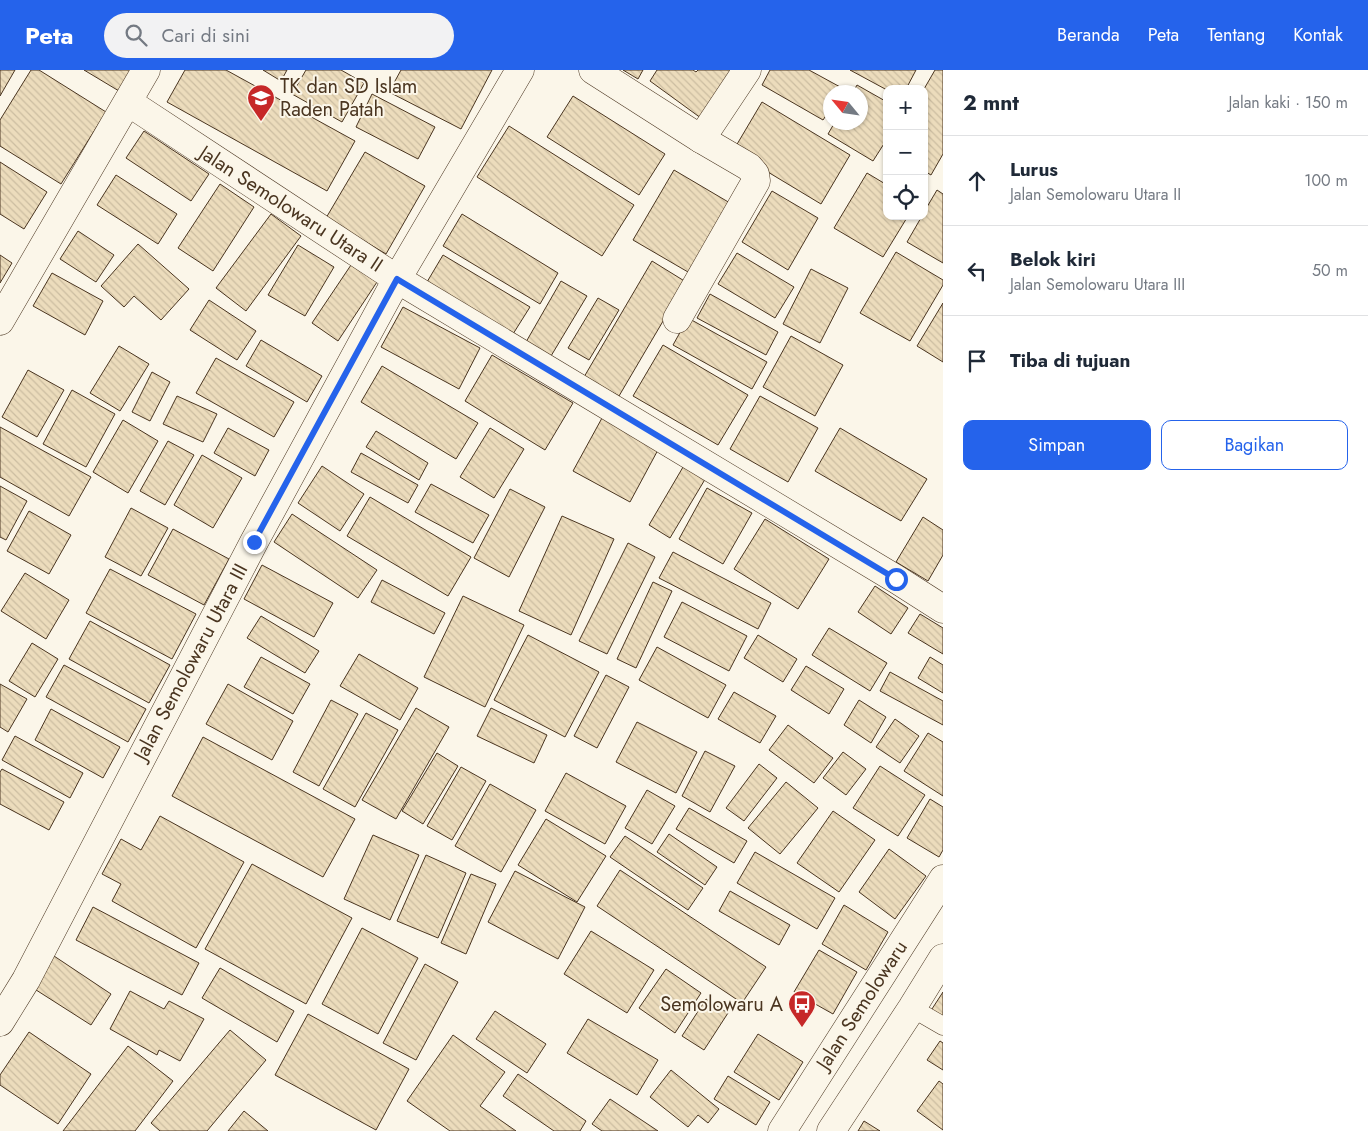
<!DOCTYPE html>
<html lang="id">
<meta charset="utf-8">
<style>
body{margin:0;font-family:Jost,sans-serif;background:#f2f2f3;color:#1f2937}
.controls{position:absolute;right:15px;top:15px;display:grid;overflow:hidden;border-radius:10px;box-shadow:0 1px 4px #0004}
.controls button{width:45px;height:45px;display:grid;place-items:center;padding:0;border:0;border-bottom:1px solid #e0e1e3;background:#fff;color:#1f2937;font:25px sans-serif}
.compass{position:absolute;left:823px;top:15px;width:45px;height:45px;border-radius:50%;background:#fff;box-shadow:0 1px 4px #0004;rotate:299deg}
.stop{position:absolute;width:15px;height:15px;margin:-11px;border:4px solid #2563eb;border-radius:50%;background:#fff}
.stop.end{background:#2563eb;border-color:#fff;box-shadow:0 1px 5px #0008}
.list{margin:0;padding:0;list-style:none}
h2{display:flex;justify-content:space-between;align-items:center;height:65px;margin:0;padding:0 20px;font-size:21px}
h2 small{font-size:16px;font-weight:400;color:#747a83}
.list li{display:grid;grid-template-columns:32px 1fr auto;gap:15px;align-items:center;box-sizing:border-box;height:90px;padding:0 20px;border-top:1px solid #e0e1e3}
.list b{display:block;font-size:19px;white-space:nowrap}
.list p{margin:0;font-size:16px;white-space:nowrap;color:#747a83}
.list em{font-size:16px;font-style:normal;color:#747a83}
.actions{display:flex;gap:10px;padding:15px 20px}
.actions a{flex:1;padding:11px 0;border:1px solid #2563eb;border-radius:10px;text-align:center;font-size:18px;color:#2563eb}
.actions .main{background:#2563eb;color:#fff}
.icon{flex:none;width:28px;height:28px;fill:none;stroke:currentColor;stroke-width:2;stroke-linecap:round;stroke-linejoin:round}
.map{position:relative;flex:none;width:943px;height:1061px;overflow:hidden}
header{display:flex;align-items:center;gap:30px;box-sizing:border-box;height:70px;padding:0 25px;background:#2563eb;color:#fff}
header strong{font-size:24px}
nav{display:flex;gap:28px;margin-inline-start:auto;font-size:18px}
.search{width:350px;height:45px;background:#f2f2f3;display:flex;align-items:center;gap:12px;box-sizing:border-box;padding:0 18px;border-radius:28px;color:#747a83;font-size:19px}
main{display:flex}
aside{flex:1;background:#fff}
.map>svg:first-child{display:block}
.building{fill:url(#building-back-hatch);stroke:#4a3520}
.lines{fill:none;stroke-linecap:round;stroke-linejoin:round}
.service-casing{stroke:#4a3520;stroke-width:19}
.minor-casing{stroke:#4a3520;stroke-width:29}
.secondary-casing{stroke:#4a3520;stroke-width:29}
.service{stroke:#fbf6e9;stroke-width:18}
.minor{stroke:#fbf6e9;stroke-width:28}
.secondary{stroke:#fbf6e9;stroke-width:28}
.route{stroke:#2563eb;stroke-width:6}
.labels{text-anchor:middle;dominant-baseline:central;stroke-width:4;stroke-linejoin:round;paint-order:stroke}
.poi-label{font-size:20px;fill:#4a3520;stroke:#fbf6e9;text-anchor:start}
.street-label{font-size:20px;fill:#4a3520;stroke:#fbf6e9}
</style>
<header>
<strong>Peta</strong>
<div class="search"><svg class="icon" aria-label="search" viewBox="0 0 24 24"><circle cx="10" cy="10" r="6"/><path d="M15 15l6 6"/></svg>Cari di sini</div>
<nav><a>Beranda</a><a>Peta</a><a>Tentang</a><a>Kontak</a></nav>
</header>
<main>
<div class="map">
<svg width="943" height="1061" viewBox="0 0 943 1061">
<defs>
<pattern id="building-back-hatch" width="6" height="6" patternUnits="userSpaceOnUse" patternTransform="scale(1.25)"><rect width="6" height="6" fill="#ecdcbc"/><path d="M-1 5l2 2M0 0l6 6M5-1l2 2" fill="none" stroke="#ccbda1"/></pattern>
</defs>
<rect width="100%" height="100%" fill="#fbf6e9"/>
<!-- building -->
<g class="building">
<path d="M0 0H15L0 26Z"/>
<path d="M31 0H39L106 42 61 114 0 76V50Z"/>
<path d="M84 0H134L124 24Z"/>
<path d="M185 0H226L355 71 327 121 167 32Z"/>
<path d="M263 0H287L281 11Z"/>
<path d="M306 0H341L364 13 342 52 292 24Z"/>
<path d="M401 0H492L461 59 389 22Z"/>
<path d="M623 0H643L638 9Z"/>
<path d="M657 0H693L696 2 698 0H743L705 51 650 11Z"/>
<path d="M770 0H809L842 18 839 22H831V38L823 50 762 15Z"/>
<path d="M850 0H916L906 19H887V20Z"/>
<path d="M935 0H943V84L931 105 924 101V19Z"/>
<path d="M857 15 887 32V69L873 91 828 64 835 52H861V22H853Z"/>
<path d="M372 24 435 57 418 89 356 57Z"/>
<path d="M573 26 665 84 639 125 547 67Z"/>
<path d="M762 32 850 85 821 134 733 81Z"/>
<path d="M509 56 634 135 602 186 477 107Z"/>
<path d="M144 61 209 104 191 131 126 88Z"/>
<path d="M365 82 425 116 386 184 326 148Z"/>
<path d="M0 92 47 122 24 159 0 144Z"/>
<path d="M674 100 730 133 688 202 633 170Z"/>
<path d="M867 103 887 115V146H908L883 187 834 158Z"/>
<path d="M116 105 177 144 158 174 97 135Z"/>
<path d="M220 114 254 137 213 201 178 178Z"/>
<path d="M937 120 943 124V193L907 172 922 146H924V142Z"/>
<path d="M772 121 818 148 788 200 742 172Z"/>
<path d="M271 144 301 166 246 241 216 218Z"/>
<path d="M462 144 558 203 540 234 443 176Z"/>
<path d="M78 161 114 185 96 212 60 189Z"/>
<path d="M138 174 189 219 161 250 134 226 124 237 101 216Z"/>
<path d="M298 175 334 197 305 246 268 225Z"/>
<path d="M896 182 943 210V215L910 271 860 243Z"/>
<path d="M737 183 794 217 775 248 718 214Z"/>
<path d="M0 185 12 193 0 213Z"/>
<path d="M443 185 530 237 513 264 427 212Z"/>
<path d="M652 191 686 212 619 326 584 307Z"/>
<path d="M351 195 377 212 338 271 312 253Z"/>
<path d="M811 199 848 218 820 273 783 254Z"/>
<path d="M52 203 103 231 85 265 33 236Z"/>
<path d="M561 211 587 226 551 286 526 272Z"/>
<path d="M710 224 778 262 766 285 697 248Z"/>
<path d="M598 228 619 240 589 290 568 278Z"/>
<path d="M209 230 256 261 237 290 190 260Z"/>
<path d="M943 233V292L917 276Z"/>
<path d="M403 237 480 278 459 319 381 277Z"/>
<path d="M688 248 767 292 752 319 673 275Z"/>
<path d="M791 266 843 295 815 346 763 317Z"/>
<path d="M261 270 322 306 307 332 246 296Z"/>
<path d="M663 275 748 325 718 375 633 326Z"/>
<path d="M119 276 149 294 120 341 90 323Z"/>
<path d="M492 285 573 333 545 380 465 331Z"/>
<path d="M216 288 294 332 274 367 196 323Z"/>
<path d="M382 296 478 353 456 389 361 332Z"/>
<path d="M28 300 64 320 37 367 2 347Z"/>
<path d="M152 302 170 312 150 351 132 342Z"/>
<path d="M72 320 115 344 86 397 43 374Z"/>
<path d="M177 326 217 344 203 372 163 354Z"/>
<path d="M760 326 818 358 788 412 730 379Z"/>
<path d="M602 348 659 378 630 432 573 401Z"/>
<path d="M123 350 158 371 128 423 93 402Z"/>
<path d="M0 357 91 407 69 446 0 407Z"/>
<path d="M228 358 269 380 255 406 214 383Z"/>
<path d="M490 358 524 379 494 428 460 407Z"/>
<path d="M840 358 927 409 901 451 815 401Z"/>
<path d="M376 361 428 393 419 410 366 377Z"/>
<path d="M168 371 194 385 165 435 140 421Z"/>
<path d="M361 383 418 415 408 433 351 402Z"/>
<path d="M202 385 242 408 213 458 174 435Z"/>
<path d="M686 392 707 406 670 468 649 455Z"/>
<path d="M322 396 364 424 340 461 298 433Z"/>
<path d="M431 414 489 445 473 473 415 442Z"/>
<path d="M0 416 27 431 6 470 0 467Z"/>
<path d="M707 418 752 443 723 494 679 469Z"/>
<path d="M510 419 545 437 509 507 474 488Z"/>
<path d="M370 427 471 487 448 526 347 466Z"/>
<path d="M131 438 168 458 141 506 105 487Z"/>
<path d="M29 441 71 465 49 504 7 481Z"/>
<path d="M292 444 377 500 358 528 274 472Z"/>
<path d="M562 446 614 469 571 565 519 541Z"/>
<path d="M923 447 943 460V485L928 511 896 492Z"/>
<path d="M765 449 829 489 798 539 734 499Z"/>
<path d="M173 459 229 489 204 535 148 505Z"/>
<path d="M628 473 655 487 607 584 579 571Z"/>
<path d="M673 482 771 533 758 559 659 508Z"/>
<path d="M262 495 333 533 314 567 244 529Z"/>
<path d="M110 499 196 544 172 589 86 543Z"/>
<path d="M25 503 69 530 46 569 1 541Z"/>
<path d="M382 510 445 543 434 564 371 532Z"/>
<path d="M653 512 672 521 636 598 617 589Z"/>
<path d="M875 516 908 538 891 564 858 542Z"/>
<path d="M463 526 524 555 485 637 424 607Z"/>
<path d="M682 532 747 566 729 601 664 567Z"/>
<path d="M920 544 943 558V584L908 563Z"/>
<path d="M261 546 319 581 305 603 247 568Z"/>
<path d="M90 551 170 595 149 633 69 589Z"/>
<path d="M829 558 887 593 870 621 812 585Z"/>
<path d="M528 565 599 602 565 667 494 630Z"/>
<path d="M758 565 797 589 783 612 744 588Z"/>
<path d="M32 573 58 589 35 627 9 611Z"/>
<path d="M657 577 726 615 708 648 639 610Z"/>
<path d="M359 584 418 618 400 650 340 616Z"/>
<path d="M261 587 310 614 293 644 244 617Z"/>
<path d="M930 587 943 595V623L918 608Z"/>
<path d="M64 595 146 639 128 672 46 627Z"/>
<path d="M806 596 844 619 829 644 791 620Z"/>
<path d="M890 602 943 631V655L880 621Z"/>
<path d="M606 605 629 617 597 678 574 666Z"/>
<path d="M0 614 27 629 8 662 0 657Z"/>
<path d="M228 614 293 651 272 690 206 654Z"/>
<path d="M734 622 776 646 760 673 718 649Z"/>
<path d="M331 630 358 644 319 716 293 702Z"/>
<path d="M859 630 886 647 871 673 844 655Z"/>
<path d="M416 638 449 657 396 749 362 730Z"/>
<path d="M491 638 547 665 534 693 477 666Z"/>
<path d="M51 639 120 677 103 708 35 670Z"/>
<path d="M366 643 398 660 355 737 323 719Z"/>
<path d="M895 649 919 666 900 693 876 677Z"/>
<path d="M637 652 697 682 676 723 616 692Z"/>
<path d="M788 655 833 688 814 713 769 680Z"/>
<path d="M928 663 943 672V726L904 701Z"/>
<path d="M15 666 83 703 70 728 2 690Z"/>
<path d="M203 667 355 749 323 807 172 726Z"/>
<path d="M705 681 735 696 710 742 682 726Z"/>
<path d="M843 682 866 699 846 725 823 708Z"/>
<path d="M437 683 458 696 423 754 402 741Z"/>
<path d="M759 694 777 708 744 751 726 738Z"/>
<path d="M880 696 925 725 898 766 853 738Z"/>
<path d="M461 697 486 711 452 770 427 756Z"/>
<path d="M2 699 64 732 49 760 0 734V702Z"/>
<path d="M566 703 626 736 605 774 545 741Z"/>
<path d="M786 712 818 738 780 784 748 758Z"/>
<path d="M490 714 536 740 501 802 455 776Z"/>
<path d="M647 720 675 736 652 774 625 758Z"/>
<path d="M930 729 943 737V780L939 787 907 768Z"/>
<path d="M689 738 747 771 734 793 676 759Z"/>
<path d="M833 741 875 770 839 822 797 793Z"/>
<path d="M160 746 244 792 196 878 112 831 121 814 102 804 121 769 141 780Z"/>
<path d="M546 749 606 786 577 832 518 795Z"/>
<path d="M669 764 717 797 705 815 657 782Z"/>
<path d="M373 765 419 785 390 850 344 829Z"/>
<path d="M625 766 703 818 688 840 610 787Z"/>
<path d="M889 779 926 806 895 849 859 822Z"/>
<path d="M755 782 835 828 817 859 737 813Z"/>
<path d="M426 785 466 803 438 868 397 851Z"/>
<path d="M252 794 352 848 306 934 205 879Z"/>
<path d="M620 800 766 897 742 933 597 836Z"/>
<path d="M515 801 585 837 558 889 488 852Z"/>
<path d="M471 804 496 814 466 884 441 873Z"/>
<path d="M730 821 790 855 779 875 719 841Z"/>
<path d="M844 835 888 862 866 900 822 874Z"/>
<path d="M93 837 199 893 182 925 76 870Z"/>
<path d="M362 858 418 888 378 964 322 934Z"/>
<path d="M591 861 654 900 627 943 564 904Z"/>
<path d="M819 880 857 902 833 944 794 922Z"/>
<path d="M54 886 111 924 91 955 33 918Z"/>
<path d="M425 894 458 912 416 990 383 973Z"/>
<path d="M220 898 294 941 277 972 202 928Z"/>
<path d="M666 899 701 923 675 963 639 938Z"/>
<path d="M130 921 164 939 169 931 204 949 180 991 159 980 157 985 110 959Z"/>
<path d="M943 922V950L930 942Z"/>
<path d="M706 929 728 943 704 980 682 966Z"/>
<path d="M495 941 546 974 527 1003 476 969Z"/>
<path d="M308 944 409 999 376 1060 275 1005Z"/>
<path d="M588 949 658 990 637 1025 567 983Z"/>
<path d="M230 960 266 990 207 1061H160L151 1053Z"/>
<path d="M29 962 91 1004 58 1054 0 1015V1005Z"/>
<path d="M758 964 803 992 779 1030 734 1002Z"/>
<path d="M453 965 505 1002 480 1036 516 1061H450L407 1031Z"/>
<path d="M940 971 943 973V1000L927 990Z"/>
<path d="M128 976 173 1011 135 1061H63Z"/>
<path d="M671 1000 719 1039 708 1053 698 1045 688 1057 650 1027Z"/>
<path d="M518 1004 586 1051 580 1061H554L503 1026Z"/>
<path d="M728 1006 770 1032 756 1055 714 1029Z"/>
<path d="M939 1011 943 1014V1060L917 1041Z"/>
<path d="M610 1029 658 1061H602L592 1054Z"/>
<path d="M244 1041 268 1061H228Z"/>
<path d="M864 1051 880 1061H858Z"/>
</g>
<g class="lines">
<!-- service casing -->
<g class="service-casing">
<path id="service" d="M912 938 943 956"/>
</g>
<!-- minor casing -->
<g class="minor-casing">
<g id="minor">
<path d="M593 0 701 69 749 97 755 104 756 111 677 249"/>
<path d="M128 32 397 209 896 509 943 539"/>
<path d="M701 69 747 0"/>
<path d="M0 251 146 0"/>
<path d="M0 952 26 910 254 472 397 209 520 0"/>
</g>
</g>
<!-- secondary casing -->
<g class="secondary-casing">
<g id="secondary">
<path d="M782 1061 943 809"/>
<path d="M831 1061 912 938 943 888"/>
</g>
</g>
<!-- service -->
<use href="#service" class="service"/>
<!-- minor -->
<use href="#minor" class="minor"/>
<!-- secondary -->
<use href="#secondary" class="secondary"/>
</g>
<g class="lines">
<!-- route -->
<path class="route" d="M254 472 397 209 896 509"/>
</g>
<!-- icons -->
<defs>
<g id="school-pin" transform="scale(1.4375)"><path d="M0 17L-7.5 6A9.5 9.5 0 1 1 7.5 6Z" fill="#c62828" stroke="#fbf6e9"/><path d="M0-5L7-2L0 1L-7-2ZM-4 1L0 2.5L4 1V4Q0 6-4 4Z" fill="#fff"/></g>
<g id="bus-pin" transform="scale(1.4375)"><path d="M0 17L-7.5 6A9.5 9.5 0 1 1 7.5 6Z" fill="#c62828" stroke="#fbf6e9"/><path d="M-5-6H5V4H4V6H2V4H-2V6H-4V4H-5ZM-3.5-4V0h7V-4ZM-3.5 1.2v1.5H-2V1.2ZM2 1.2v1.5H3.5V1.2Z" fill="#fff"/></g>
</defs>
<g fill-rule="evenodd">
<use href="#school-pin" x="261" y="28"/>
<use href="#bus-pin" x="802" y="934"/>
</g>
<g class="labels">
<!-- poi labels -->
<g class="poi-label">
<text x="280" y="16">TK dan SD Islam<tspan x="280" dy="23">Raden Patah</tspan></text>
<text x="783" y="934" text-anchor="end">Semolowaru A</text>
</g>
<!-- street labels -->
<g class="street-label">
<text transform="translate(291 139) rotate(33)">Jalan Semolowaru Utara II</text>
<text transform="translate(191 592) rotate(-62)">Jalan Semolowaru Utara III</text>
<text transform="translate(862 935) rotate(-57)">Jalan Semolowaru</text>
</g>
</g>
</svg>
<div class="controls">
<button>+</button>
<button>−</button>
<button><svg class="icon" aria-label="locate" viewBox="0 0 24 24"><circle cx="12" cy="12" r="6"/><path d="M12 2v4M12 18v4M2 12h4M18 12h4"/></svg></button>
</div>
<svg class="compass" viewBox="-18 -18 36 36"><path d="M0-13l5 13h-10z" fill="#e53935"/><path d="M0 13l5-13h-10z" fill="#747a83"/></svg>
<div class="stop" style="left:896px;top:509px"></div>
<div class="stop end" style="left:254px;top:472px"></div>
</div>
<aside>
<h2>2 mnt<small>Jalan kaki · 150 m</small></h2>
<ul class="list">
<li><svg class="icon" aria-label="ahead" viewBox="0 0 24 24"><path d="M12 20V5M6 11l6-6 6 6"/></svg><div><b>Lurus</b><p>Jalan Semolowaru Utara II</p></div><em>100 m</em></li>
<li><svg class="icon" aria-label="left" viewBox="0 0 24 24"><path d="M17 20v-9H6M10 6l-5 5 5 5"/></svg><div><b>Belok kiri</b><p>Jalan Semolowaru Utara III</p></div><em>50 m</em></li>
<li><svg class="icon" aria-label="arrive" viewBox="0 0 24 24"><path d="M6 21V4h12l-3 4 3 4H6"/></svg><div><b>Tiba di tujuan</b></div></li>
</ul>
<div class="actions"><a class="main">Simpan</a><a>Bagikan</a></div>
</aside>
</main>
